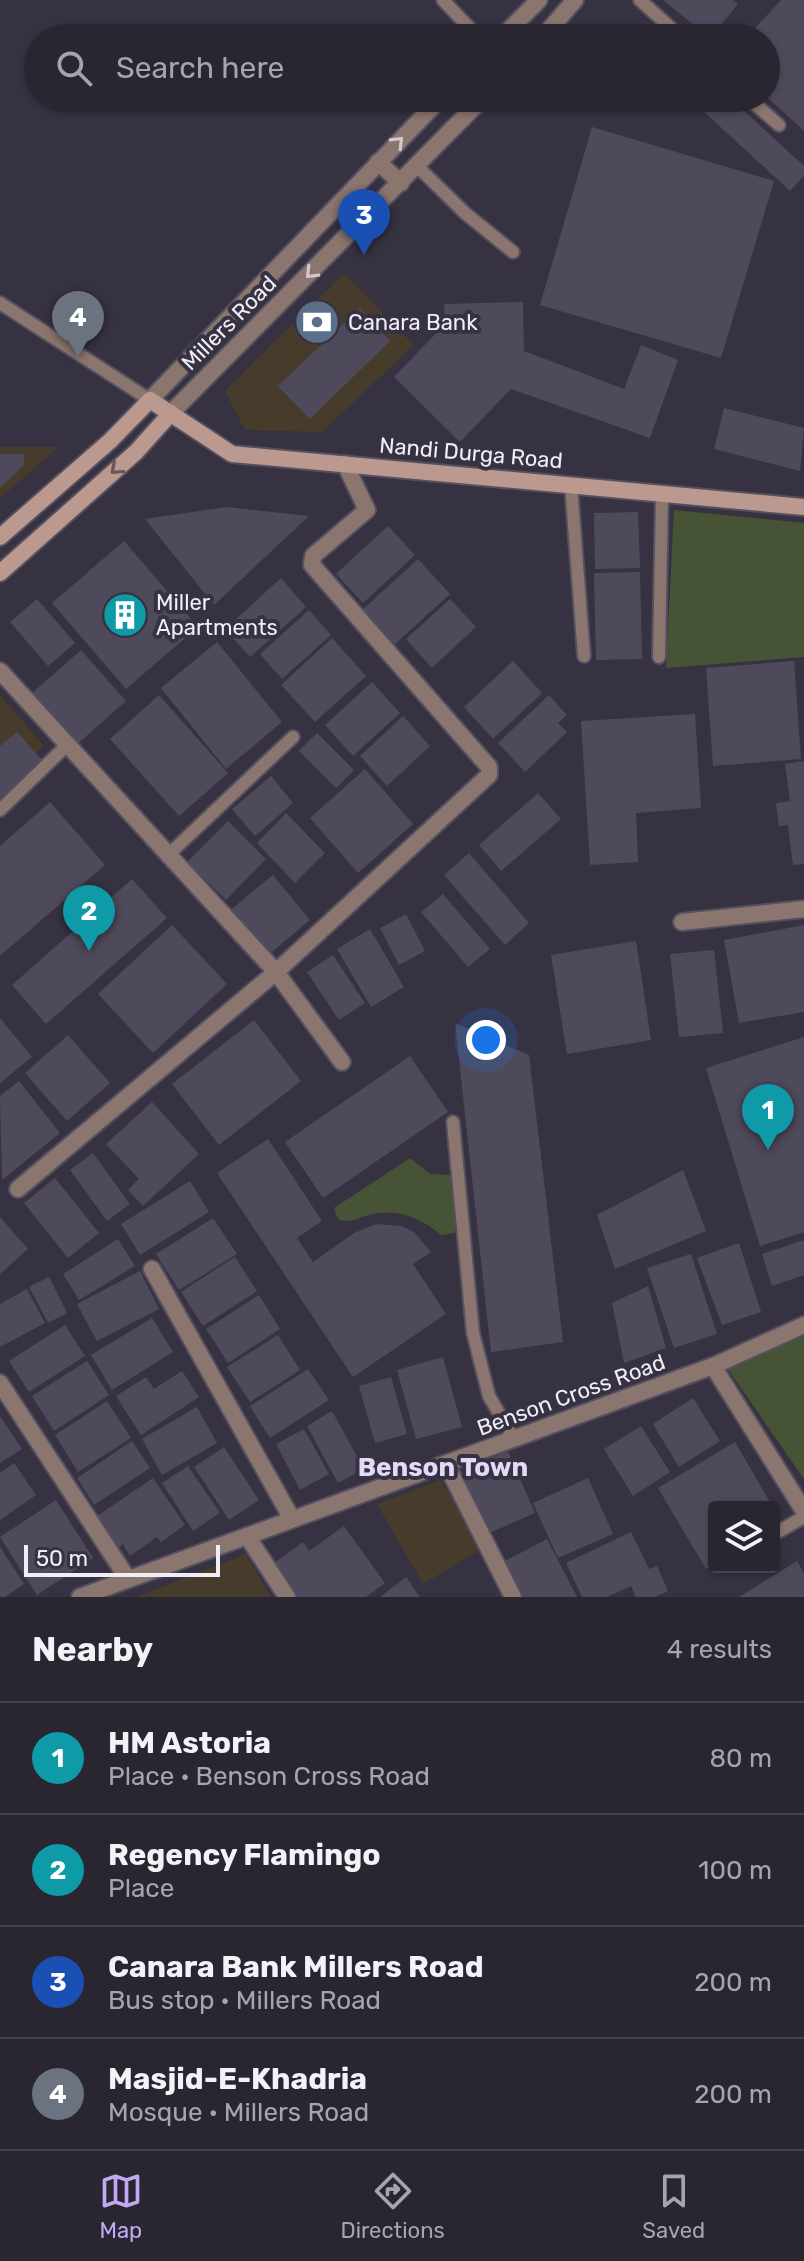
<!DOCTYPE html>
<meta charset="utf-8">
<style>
body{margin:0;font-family:Rubik,sans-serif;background:#312e3a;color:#f1f3f6}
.controls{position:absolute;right:24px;bottom:24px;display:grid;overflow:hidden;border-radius:8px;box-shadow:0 2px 6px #0004}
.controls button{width:72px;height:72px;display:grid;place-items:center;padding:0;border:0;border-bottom:2px solid #45434d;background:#292632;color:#f1f3f6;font:40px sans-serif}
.scale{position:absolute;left:24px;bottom:20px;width:196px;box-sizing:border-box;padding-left:8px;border:4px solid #f0edf7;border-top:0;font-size:22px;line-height:28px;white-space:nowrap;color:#f0edf7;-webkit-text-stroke:6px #373242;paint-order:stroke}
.you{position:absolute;left:486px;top:1040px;width:28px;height:28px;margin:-20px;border:6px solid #fff;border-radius:50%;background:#1a73e8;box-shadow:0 0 0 12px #1a73e833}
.badge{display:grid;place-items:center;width:52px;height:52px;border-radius:50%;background:#c2a8f3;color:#fff;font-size:26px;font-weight:700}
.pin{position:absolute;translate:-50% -66px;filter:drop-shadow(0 2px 4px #0008)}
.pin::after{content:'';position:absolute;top:42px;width:28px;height:24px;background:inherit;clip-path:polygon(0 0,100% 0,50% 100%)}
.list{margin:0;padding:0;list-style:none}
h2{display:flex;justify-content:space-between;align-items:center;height:104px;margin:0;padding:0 32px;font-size:34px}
h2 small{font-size:26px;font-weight:400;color:#a5a5ac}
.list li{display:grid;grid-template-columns:52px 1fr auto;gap:24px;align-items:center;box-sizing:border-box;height:112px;padding:0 32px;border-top:2px solid #45434d}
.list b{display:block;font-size:30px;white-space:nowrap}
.list p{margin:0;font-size:26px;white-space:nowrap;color:#a5a5ac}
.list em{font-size:26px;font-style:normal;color:#a5a5ac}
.icon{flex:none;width:44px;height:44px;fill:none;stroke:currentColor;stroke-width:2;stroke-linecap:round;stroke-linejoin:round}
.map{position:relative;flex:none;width:804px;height:1597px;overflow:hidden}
.search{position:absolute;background:#292632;box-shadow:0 2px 6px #0004;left:24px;right:24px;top:24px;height:88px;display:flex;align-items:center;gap:20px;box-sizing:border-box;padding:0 28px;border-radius:44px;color:#a5a5ac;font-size:30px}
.sheet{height:552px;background:#292632}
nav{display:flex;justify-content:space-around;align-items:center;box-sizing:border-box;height:112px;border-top:2px solid #45434d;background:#292632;font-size:22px;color:#a5a5ac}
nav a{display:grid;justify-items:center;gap:4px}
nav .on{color:#c2a8f3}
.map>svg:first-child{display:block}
.commercial{fill:#473b2b}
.green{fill:#475335}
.building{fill:#4f4a5b}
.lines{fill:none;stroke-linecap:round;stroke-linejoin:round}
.service-casing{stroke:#55505f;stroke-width:16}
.minor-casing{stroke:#55505f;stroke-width:20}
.tertiary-casing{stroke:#55505f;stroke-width:20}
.secondary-casing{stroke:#55505f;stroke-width:20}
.service{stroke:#8b756f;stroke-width:12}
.minor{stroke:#8b756f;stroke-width:16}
.tertiary{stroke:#8b756f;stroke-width:16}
.secondary{stroke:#bb998f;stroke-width:16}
.oneway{stroke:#d2c9ce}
.oneway2{stroke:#65565d}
.labels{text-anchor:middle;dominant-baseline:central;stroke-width:8;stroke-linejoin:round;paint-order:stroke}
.poi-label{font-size:22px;fill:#f0edf7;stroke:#373242;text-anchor:start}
.street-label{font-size:22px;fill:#f0edf7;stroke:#373242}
.quarter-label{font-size:26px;font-weight:bold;fill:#e3daf7;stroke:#373242}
</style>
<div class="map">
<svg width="804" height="1597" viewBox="0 0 804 1597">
<rect width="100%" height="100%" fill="#373242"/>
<!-- commercial -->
<g class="commercial">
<path d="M344 273 414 345 322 432 245 430 225 391Z"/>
<path d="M0 447H59L0 498Z"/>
<path d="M0 695 44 746 0 785Z"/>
<path d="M441 1480 482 1549 423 1584 377 1504Z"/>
<path d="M246 1554 271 1597H136Z"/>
</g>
<!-- green -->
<g class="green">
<path d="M674 510 804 523V657L666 668Z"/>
<path d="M410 1158 430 1174 451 1175 458 1224 454 1233 441 1235C420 1217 396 1208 369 1215 357 1218 350 1224 338 1219L334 1208Z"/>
<path d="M804 1336V1479L727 1368Z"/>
</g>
<!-- building -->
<g class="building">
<path d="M663 0H733L738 4 710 38Z"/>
<path d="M781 0H804V131L766 96V38H746Z"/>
<path d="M689 98H730L804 166V176L790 191Z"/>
<path d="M592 127 774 181 721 358 540 305Z"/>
<path d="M523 302 524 351 624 389 641 345 678 360 650 438 511 389 460 442 394 377 445 324 444 304Z"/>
<path d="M360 308 390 341 310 419 278 386Z"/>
<path d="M724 408 804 428 800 471 714 449Z"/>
<path d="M0 454H25L23 466 0 488Z"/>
<path d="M226 507 309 516 214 605 145 519Z"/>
<path d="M638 512 640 568 595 569 594 513Z"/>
<path d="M388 526 415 555 363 603 336 574Z"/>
<path d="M124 541 198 627 126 689 52 603Z"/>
<path d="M418 559 450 594 393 646 361 611Z"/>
<path d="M640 572 642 659 596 660 594 573Z"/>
<path d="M281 578 306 607 250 657 225 629Z"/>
<path d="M37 599 75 643 48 666 10 622Z"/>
<path d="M450 599 476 627 432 668 406 639Z"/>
<path d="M309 610 331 635 282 679 260 654Z"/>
<path d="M332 638 366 676 315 722 281 685Z"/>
<path d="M217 642 282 722 226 769 161 688Z"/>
<path d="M81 650 126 701 75 746 30 695Z"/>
<path d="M513 661 542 693 493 739 464 707Z"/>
<path d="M794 661 801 759 713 766 706 668Z"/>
<path d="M372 682 400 713 353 756 325 725Z"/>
<path d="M159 695 228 773 179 816 110 739Z"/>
<path d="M549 695 567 715 558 723 567 732 525 772 498 743Z"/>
<path d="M695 714 701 808 636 813 638 862 590 865 581 721Z"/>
<path d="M403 716 430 746 387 786 360 756Z"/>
<path d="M17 732 44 762 0 801V746Z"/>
<path d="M317 733 354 770 336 788 299 751Z"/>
<path d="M804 761V864L793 865 788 825 779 826 776 803 790 801 785 764Z"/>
<path d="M365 769 413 824 358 873 310 818Z"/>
<path d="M271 776 293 803 255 836 232 809Z"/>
<path d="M538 793 561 819 501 871 479 845Z"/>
<path d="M50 802 105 865 0 956V846Z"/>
<path d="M286 813 325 853 295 883 257 843Z"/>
<path d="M228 821 266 859 226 900 187 862Z"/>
<path d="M469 853 529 923 505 945 444 875Z"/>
<path d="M273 875 310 920 265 958 228 912Z"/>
<path d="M132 879 167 918 46 1024 12 985Z"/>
<path d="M443 894 490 949 468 967 421 912Z"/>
<path d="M406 914 425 951 399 965 380 928Z"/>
<path d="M172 925 227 984 153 1053 98 994Z"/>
<path d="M804 925V1012L739 1023 724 940Z"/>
<path d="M370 929 404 987 371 1007 337 949Z"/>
<path d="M636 941 651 1040 567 1054 551 955Z"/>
<path d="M714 950 723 1033 679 1037 670 954Z"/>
<path d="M333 955 365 1003 339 1020 307 972Z"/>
<path d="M0 1018 32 1057 0 1083Z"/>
<path d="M254 1020 301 1081 219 1145 172 1084Z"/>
<path d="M455 1023 529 1055 563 1342 491 1352Z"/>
<path d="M68 1035 110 1083 67 1121 25 1073Z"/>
<path d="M804 1037V1232L760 1246 706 1068Z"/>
<path d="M410 1056 448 1112 323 1198 285 1142Z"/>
<path d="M19 1081 60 1133 2 1180 0 1096Z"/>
<path d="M152 1102 199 1154 143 1206 128 1190 139 1179 106 1144Z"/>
<path d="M268 1139 322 1221 297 1238 313 1262 354 1233 376 1224 401 1226 414 1232 431 1252 413 1264 446 1314 353 1377 217 1173Z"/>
<path d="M93 1153 130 1204 107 1221 70 1170Z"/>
<path d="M683 1170 706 1231 615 1269 597 1215Z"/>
<path d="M55 1178 99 1233 68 1258 24 1203Z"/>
<path d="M190 1181 209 1212 140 1255 121 1224Z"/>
<path d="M0 1217 28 1249 0 1274Z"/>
<path d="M213 1218 237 1254 179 1290 156 1254Z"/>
<path d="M118 1239 135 1266 79 1300 63 1274Z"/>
<path d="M804 1240V1275L772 1286 762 1254Z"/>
<path d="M739 1243 761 1312 722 1325 697 1258Z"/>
<path d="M691 1254 717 1334 674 1348 647 1268Z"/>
<path d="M235 1257 257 1291 203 1326 181 1292Z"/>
<path d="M140 1271 159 1309 97 1341 77 1304Z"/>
<path d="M49 1277 67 1313 48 1323 29 1287Z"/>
<path d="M648 1286 666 1348 624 1363 612 1303Z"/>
<path d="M27 1289 45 1323 0 1347V1304Z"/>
<path d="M259 1295 280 1329 228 1363 206 1329Z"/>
<path d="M152 1318 173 1352 112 1390 91 1355Z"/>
<path d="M65 1325 85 1356 29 1392 9 1361Z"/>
<path d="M278 1335 300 1370 250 1402 227 1367Z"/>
<path d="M443 1357 462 1427 416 1439 397 1370Z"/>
<path d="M87 1361 109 1395 54 1431 32 1396Z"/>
<path d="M308 1369 329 1400 270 1438 250 1406Z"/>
<path d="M182 1371 199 1397 141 1435 116 1396 146 1377 154 1389Z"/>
<path d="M391 1377 407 1434 375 1443 359 1386Z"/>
<path d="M693 1398 720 1441 679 1467 653 1424Z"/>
<path d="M107 1401 131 1438 78 1472 55 1435Z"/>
<path d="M197 1407 217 1443 162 1475 142 1439Z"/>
<path d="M332 1411 364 1469 338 1483 307 1426Z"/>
<path d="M0 1416 22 1449 0 1463Z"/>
<path d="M641 1426 670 1472 633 1496 604 1449Z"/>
<path d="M304 1429 329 1474 300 1490 276 1444Z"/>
<path d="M132 1441 150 1468 94 1505 77 1478Z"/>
<path d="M735 1442 773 1507H714V1565L706 1569 658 1488Z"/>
<path d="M224 1447 259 1500 229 1520 194 1467Z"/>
<path d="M508 1451 535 1513 487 1534 460 1472Z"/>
<path d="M14 1463 36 1495 0 1520V1473Z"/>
<path d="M188 1466 220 1513 193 1531 162 1483Z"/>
<path d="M153 1478 185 1525 161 1542 157 1537 130 1556 123 1544 118 1548 97 1516Z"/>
<path d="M588 1478 613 1534 558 1558 533 1503Z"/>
<path d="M56 1500 93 1558 37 1595 0 1537Z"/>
<path d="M344 1526 385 1583 366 1597H295L271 1565 303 1542 309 1551Z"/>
<path d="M631 1532 649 1569 657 1566 668 1591 655 1597H636L631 1586 607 1597H582L566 1563Z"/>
<path d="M547 1539 577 1597H521L503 1562Z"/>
<path d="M0 1547 24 1584 5 1597H0Z"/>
<path d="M797 1561 804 1573V1597H739Z"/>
<path d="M406 1577 420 1597H380Z"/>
</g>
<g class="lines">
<!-- service casing -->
<g class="service-casing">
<g id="service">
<path d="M443 0 479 38"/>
<path d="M640 0 682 38"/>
<path d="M748 98 779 125"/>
<path d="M417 166 465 213 513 252"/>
<path d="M0 303 150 400"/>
<path d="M571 485 584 656"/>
<path d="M659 657 662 494"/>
<path d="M0 810 66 746"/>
<path d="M167 856 293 737"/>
<path d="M453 1122 473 1333 489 1396 514 1439"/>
<path d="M774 1534 804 1517"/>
</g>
</g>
<!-- minor casing -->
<g class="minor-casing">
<g id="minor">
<path d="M0 671 276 972 342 1062"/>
<path d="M682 922 804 909"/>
<path d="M18 1189 276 972 489 775V767L312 565 313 556 367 510 345 464"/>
<path d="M152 1269 292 1519"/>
<path d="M713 1366 804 1511"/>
<path d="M0 1383 128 1579"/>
<path d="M446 1464 513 1597"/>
<path d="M247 1536 287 1597"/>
</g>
</g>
<!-- tertiary casing -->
<g class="tertiary-casing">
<g id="tertiary">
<path d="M501 38 539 0"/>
<path d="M542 38 575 0"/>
<path d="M378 162 401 183"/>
<path d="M150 400 441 98"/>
<path d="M171 413 483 98"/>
<path d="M80 1597 713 1366 804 1325"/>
</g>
</g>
<!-- secondary casing -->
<g class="secondary-casing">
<g id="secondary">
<path d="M0 537 110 441 150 400 232 454 804 507"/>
<path d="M0 573 136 452 171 413"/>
</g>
</g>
<!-- service -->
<use href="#service" class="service"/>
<!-- minor -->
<use href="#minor" class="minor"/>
<!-- tertiary -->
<use href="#tertiary" class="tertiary"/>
<!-- secondary -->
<use href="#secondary" class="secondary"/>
</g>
<!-- one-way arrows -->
<defs><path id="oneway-chevron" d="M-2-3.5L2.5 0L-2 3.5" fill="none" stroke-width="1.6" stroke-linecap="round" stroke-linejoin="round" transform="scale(2)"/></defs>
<g class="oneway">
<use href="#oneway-chevron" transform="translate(398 142) rotate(-45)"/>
<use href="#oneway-chevron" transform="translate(311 273) rotate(135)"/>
</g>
<use class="oneway2" href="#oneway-chevron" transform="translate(116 469) rotate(138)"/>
<!-- icons -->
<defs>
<g id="bank-disc" transform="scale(2.3)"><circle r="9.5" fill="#5c6f8a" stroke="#373242"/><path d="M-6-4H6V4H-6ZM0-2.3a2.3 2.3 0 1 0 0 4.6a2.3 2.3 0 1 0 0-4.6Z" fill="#fff"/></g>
<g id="building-disc" transform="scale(2.3)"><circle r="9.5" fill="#0f9aa8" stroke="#373242"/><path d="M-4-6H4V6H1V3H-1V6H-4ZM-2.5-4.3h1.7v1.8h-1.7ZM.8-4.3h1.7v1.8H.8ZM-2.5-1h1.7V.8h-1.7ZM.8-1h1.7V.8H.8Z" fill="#fff"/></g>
</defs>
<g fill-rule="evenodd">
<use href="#bank-disc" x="317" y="322"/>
<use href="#building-disc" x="125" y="615"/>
</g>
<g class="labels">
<!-- poi labels -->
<g class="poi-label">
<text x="348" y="322">Canara Bank</text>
<text x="156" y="602">Miller<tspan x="156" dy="25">Apartments</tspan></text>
</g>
<!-- street labels -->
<g class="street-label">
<text transform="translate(229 323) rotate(-45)">Millers Road</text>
<text transform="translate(471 453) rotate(5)">Nandi Durga Road</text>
<text transform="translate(571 1395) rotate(-20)">Benson Cross Road</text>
</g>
<!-- quarter labels -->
<g class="quarter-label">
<text x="443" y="1467">Benson Town</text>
</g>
</g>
</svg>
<div class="controls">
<button><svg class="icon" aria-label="layers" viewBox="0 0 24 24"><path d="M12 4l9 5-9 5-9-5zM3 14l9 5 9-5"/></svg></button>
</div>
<div class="scale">50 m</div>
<div class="you"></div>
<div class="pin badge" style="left:768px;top:1150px;background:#0f9aa8">1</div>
<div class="pin badge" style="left:89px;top:951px;background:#0f9aa8">2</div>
<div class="pin badge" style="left:364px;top:255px;background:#1a4fb4">3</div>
<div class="pin badge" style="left:78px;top:357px;background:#6b7280">4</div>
<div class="search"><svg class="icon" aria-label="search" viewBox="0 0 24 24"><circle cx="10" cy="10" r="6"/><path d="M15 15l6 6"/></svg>Search here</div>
</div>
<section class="sheet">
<h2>Nearby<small>4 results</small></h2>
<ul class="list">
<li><span class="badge" style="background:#0f9aa8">1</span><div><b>HM Astoria</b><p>Place · Benson Cross Road</p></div><em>80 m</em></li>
<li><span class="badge" style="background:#0f9aa8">2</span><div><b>Regency Flamingo</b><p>Place</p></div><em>100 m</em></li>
<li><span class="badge" style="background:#1a4fb4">3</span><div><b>Canara Bank Millers Road</b><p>Bus stop · Millers Road</p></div><em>200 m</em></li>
<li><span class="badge" style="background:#6b7280">4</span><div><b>Masjid-E-Khadria</b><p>Mosque · Millers Road</p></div><em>200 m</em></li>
</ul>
</section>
<nav>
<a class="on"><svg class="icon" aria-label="map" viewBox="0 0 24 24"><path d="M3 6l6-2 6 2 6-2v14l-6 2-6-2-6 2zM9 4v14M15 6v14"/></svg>Map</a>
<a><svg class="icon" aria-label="directions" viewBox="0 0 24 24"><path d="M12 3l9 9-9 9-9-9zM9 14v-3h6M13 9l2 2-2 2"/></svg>Directions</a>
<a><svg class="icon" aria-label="saved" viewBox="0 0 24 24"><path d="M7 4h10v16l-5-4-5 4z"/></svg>Saved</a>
</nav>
